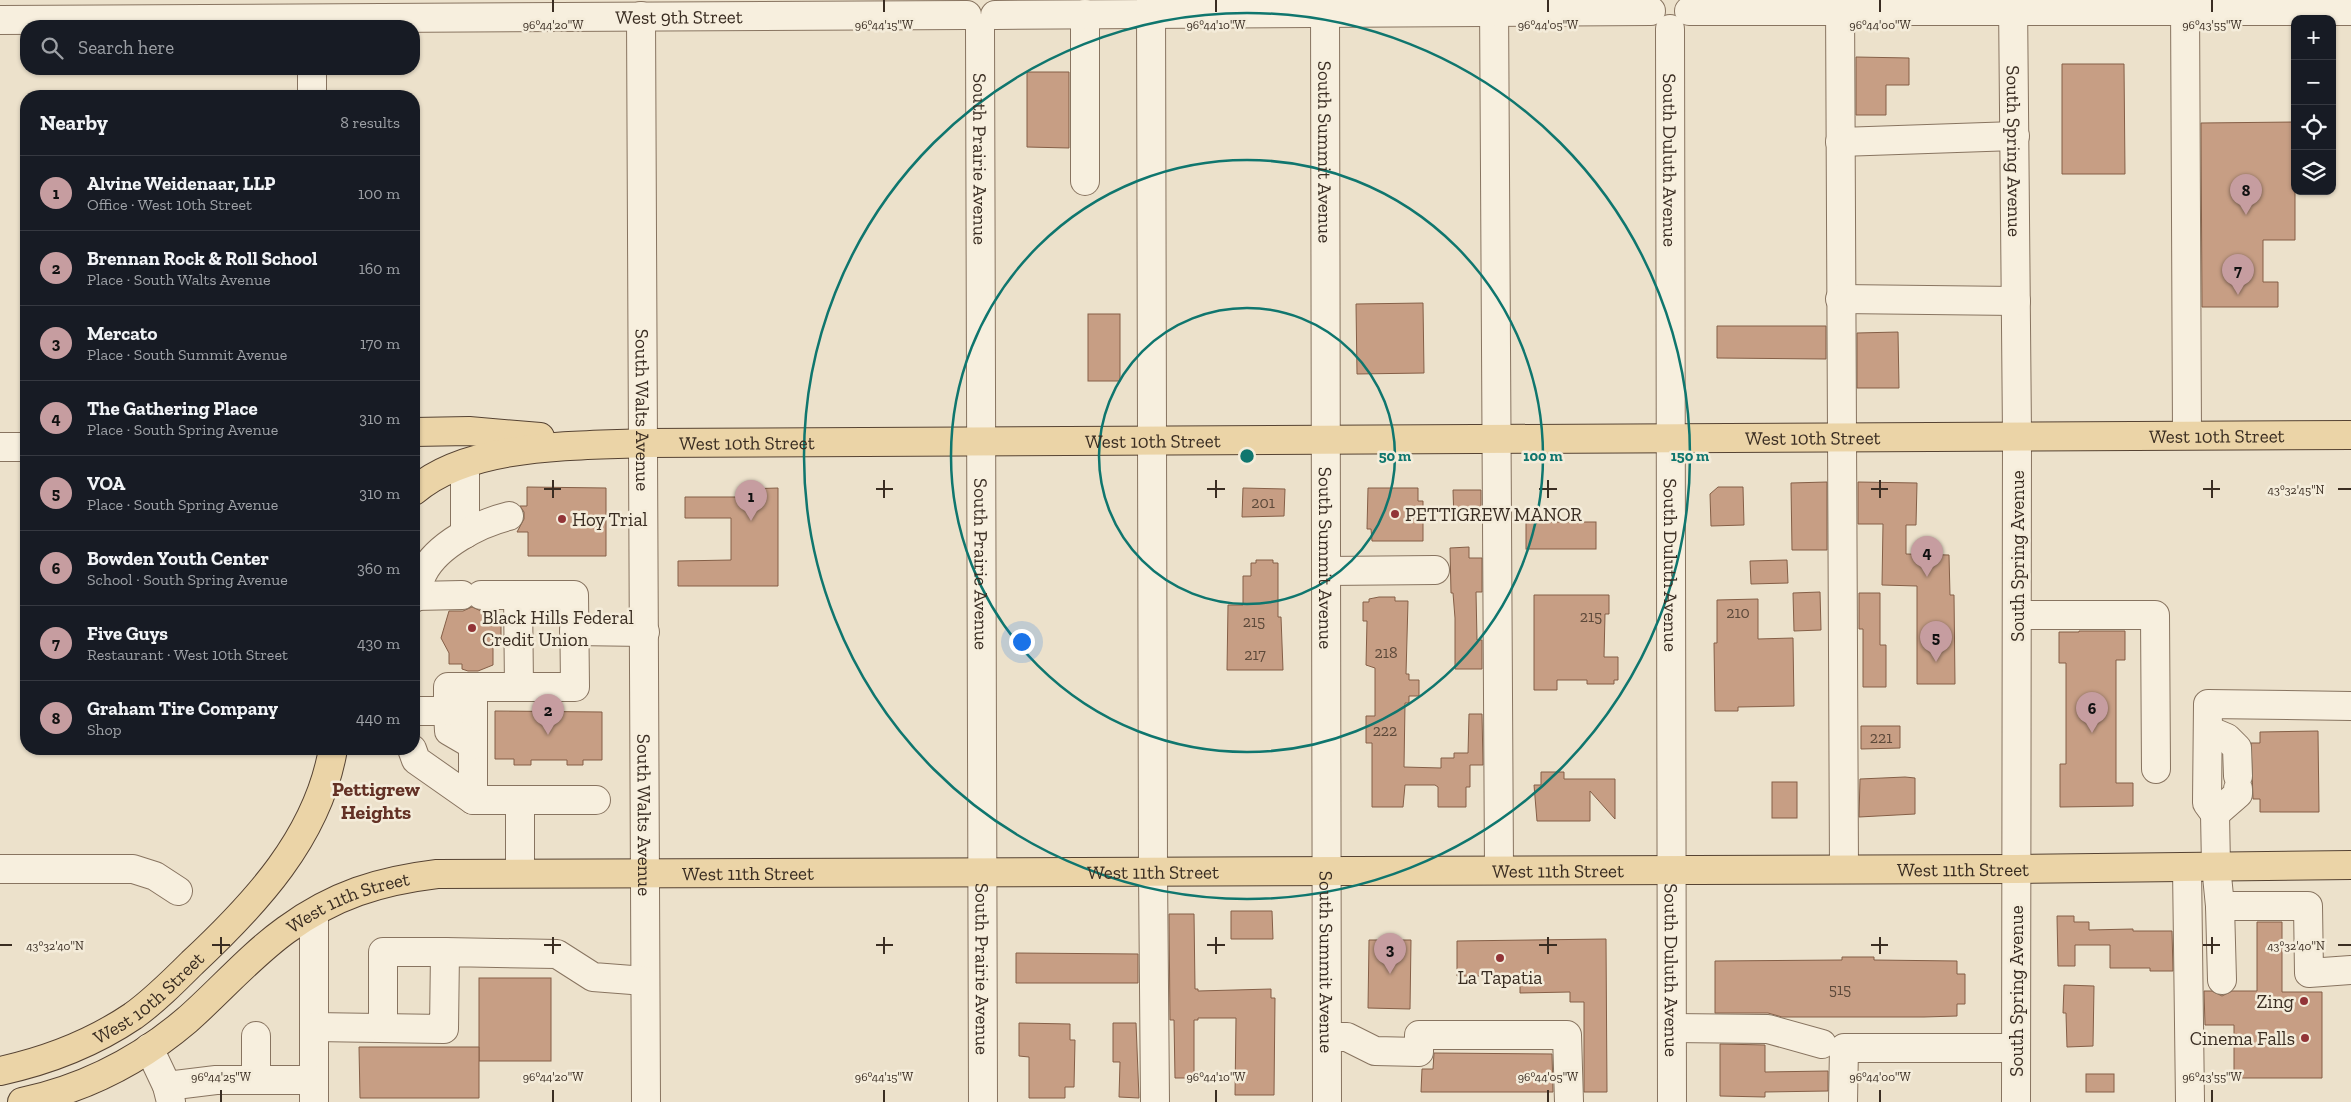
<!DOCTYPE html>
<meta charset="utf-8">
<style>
body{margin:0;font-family:"Zilla Slab",serif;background:#20242c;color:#f1f3f6}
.controls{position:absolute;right:15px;top:15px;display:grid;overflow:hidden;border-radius:10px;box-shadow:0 1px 4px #0004}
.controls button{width:45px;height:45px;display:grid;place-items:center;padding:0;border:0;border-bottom:1px solid #363941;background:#171b24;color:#f1f3f6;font:25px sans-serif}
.you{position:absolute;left:1021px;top:641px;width:18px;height:18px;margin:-12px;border:4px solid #fff;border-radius:50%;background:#1a73e8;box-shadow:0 0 0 8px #1a73e833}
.badge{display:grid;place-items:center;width:32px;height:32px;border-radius:50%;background:#c69da0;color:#111;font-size:16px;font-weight:700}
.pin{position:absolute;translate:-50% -41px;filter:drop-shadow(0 1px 2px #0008)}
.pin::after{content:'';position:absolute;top:26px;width:18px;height:15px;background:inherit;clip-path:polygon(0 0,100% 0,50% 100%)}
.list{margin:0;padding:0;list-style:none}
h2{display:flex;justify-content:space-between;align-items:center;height:65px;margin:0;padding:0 20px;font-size:21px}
h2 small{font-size:16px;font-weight:400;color:#9ea1a6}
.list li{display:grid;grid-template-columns:32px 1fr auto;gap:15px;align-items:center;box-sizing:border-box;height:75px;padding:0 20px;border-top:1px solid #363941}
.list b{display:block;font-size:19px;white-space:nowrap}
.list p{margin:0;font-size:16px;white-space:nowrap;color:#9ea1a6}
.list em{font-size:16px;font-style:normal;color:#9ea1a6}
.icon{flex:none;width:28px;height:28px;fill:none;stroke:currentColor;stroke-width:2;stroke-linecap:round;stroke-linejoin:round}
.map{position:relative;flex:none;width:2351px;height:1102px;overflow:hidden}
.search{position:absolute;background:#171b24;box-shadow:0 1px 4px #0004;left:20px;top:20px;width:400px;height:55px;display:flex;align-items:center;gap:12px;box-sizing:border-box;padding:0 18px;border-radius:20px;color:#9ea1a6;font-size:19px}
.panel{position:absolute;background:#171b24;box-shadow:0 1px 4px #0004;left:20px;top:90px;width:400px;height:665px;border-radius:20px}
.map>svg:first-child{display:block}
.building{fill:#c79e84;stroke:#855f47}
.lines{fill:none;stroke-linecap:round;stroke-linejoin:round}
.minor-casing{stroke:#887460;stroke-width:30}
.major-casing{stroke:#564333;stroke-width:30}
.minor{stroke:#f7efde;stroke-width:28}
.major{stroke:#ebd4a7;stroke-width:28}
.ticks{fill:none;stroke:#3a2d22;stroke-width:2}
.ring{fill:none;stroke:#0f766e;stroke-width:2.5}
.poi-dot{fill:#923437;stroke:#f4ecda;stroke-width:2}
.labels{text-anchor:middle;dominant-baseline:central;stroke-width:5;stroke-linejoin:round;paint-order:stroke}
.number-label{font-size:16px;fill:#5d493a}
.street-label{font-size:19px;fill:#3a2d22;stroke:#f4ecda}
.poi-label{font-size:19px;fill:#3a2d22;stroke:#f4ecda;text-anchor:start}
.neighbourhood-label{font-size:20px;font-weight:bold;fill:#633125;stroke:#f4ecda}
.ticks-label{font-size:12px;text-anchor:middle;fill:#3a2d22;stroke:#f4ecda;stroke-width:5;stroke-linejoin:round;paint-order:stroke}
.centre{fill:#0f766e;stroke:#f4ecda;stroke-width:2.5}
.ring-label{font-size:15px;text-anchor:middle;font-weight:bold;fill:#0f766e;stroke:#f4ecda;stroke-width:5;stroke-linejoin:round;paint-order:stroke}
</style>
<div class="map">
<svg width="2351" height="1102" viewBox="0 0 2351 1102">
<rect width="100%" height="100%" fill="#ece1cb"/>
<!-- building -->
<g class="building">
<path d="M1856 57 1909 58V85H1886V115H1856Z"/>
<path d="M2062 64H2124L2125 174H2062Z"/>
<path d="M1027 72H1069V148L1027 147Z"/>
<path d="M2295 122V240H2263V282H2278V307H2202L2201 123Z"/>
<path d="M1423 303 1424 373 1357 374 1356 304Z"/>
<rect x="1088" y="314" width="32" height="67"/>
<path d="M1717 326H1826V359L1717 358Z"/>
<path d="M1898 332 1899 388H1857V333Z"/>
<path d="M1827 482V550H1792L1791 483Z"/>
<path d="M1858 482 1917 483 1916 525H1906V554L1949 555 1950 595H1954L1955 684H1917V586L1882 585 1883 524H1858Z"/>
<path d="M527 487 606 488V556H528V532H517L524 519V512L520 506H527Z"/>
<path d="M1718 487H1743L1744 525 1711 526 1710 494Z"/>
<path d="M778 488V586H678V561L731 560V518H685V497H745V489Z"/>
<path d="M1243 488 1285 489 1284 516 1242 517Z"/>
<path d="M1368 488H1418V501H1423V541H1372L1371 529H1367Z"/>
<path d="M1453 490H1481V521H1454Z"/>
<rect x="1526" y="522" width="70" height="27"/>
<path d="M1469 547V558H1482V592H1476L1477 640H1482V669H1455V618L1453 593H1451L1450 548Z"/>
<path d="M1256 560H1273V563H1278V617H1281L1283 670H1227L1228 605H1243V576H1251V563H1256Z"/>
<path d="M1787 560 1788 583 1751 584 1750 561Z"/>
<path d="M1820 592 1821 630 1794 631 1793 593Z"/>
<path d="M1859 593H1880V645H1886V687H1863V629H1859Z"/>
<path d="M1534 595H1609V614H1605L1604 657H1618V680H1614V684H1587V680H1557V690H1534Z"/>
<path d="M1379 597H1395V601H1408L1406 674H1409V680H1419V696H1409V703H1405L1404 767 1441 768V758H1454V753H1468L1469 714H1482L1483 765H1470V787H1466V807H1438V787L1435 785H1405L1403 807H1372V743H1366V716H1375V668L1366 665 1367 621H1363V602H1369V599Z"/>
<path d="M1758 599V639L1793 638 1794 706 1738 707V711H1715L1714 643H1717V600Z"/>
<path d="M472 607 481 611H493V624L501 625V643H493V665L478 671H468L462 669V664H449V653L441 638 449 611H463Z"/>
<path d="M2079 631H2125V660H2116V783H2133V806L2060 807V764H2066V663H2059V632H2079Z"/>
<path d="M495 711 602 712V760H583V765H567V760H531V765H514V759H495Z"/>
<path d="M1861 726H1900V748L1861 749Z"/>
<path d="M2318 731 2319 812H2260V799H2253L2251 743H2260V732Z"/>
<path d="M1541 772H1564V779H1615V819L1590 791V821H1537L1534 785H1541Z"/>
<path d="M1905 777 1915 778V814L1859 817 1860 779Z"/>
<rect x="1772" y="782" width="25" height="36"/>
<path d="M1231 911H1272L1273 939H1231Z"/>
<path d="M1169 914H1194L1195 989H1198V991L1271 989V998H1275L1274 1095H1235L1236 1018H1198V1020H1194V1078H1175L1174 1020H1170Z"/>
<path d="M2057 916H2074V922H2089V930L2133 929V931H2172L2173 971H2150V968H2110V945H2075V966H2058Z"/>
<path d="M2257 922H2282V992H2322V1078H2234V1025H2205L2204 991H2212L2222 996 2232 991H2257Z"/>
<path d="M1606 939 1607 1092H1584V1002H1570V992L1520 993V976H1457V941Z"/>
<path d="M1369 940H1411L1410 1009 1368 1008Z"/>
<path d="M1016 953 1138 954V983H1016Z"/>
<path d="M1842 957H1874V960L1957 961V974H1965V1004H1957V1016L1924 1017H1782L1768 1013H1715V961L1842 960Z"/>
<rect x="479" y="978" width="72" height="83"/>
<path d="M2064 985 2094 986 2093 1046 2067 1047 2066 1013H2063Z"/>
<path d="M1019 1023 1070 1024V1040H1075L1074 1087H1065V1098H1029V1057L1019 1056Z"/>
<path d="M1113 1023H1136L1139 1098 1119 1097 1120 1062H1113Z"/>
<path d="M1720 1044 1765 1045V1072L1828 1071V1091L1765 1092V1097L1720 1096Z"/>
<path d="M359 1047H479V1098H360Z"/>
<path d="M1434 1053 1552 1054 1553 1092H1421L1422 1069H1433Z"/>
<rect x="2086" y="1074" width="28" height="18"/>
</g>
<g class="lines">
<!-- minor casing -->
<g class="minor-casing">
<g id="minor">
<path d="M1151 0 1153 871 1155 1102"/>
<path id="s1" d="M1325 0 1327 1102"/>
<path d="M1494 0 1499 869"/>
<path d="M1840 0 1844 869"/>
<path id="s2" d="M2013 0 2017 435 2016 1102"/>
<path d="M2185 0 2187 435"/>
<path d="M1689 11H2351"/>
<path d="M1085 14V181"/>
<path d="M995 15 1651 11"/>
<path id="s3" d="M641 16 646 1102"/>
<path id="s4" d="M0 20 967 15"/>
<path id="s5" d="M980 28 983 1102"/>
<path id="s6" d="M1670 29 1672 1102"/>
<path d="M312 69V96"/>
<path d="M1840 142 2015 136"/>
<path d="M1840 299 2016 301"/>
<path d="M0 447H26"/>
<path d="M465 534V464"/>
<path d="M1327 571 1435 570"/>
<path d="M481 595H518"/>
<path d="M415 596 462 595"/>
<path d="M414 598C417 590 419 581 423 573 437 545 480 523 509 516"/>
<path d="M2017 615H2155L2156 769"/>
<path d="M574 631 645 632"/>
<path d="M473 687V800H596"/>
<path d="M414 711H448L449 731 473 745"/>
<path d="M448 711V687H575L574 595H518L519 687"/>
<path d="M2208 730 2227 738 2237 748 2238 776"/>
<path d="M412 749 416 760 473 800"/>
<path d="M520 800V873"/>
<path d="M2215 814 2238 794V789"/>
<path d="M2187 867 2190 1102"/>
<path d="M0 869H133L155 876 178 891"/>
<path d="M2220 906 2216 866 2215 814 2207 803 2208 704 2351 706"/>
<path d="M314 913V1102"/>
<path d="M2222 980 2220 906H2308L2309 973 2351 970"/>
<path d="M314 1027 444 1029 445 952 557 954 593 977 645 981"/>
<path d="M383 1028V952H445"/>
<path d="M1672 1028 1768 1029 1822 1044"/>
<path d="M256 1036V1080"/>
<path d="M1327 1037H1347L1375 1051 1419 1052V1035H1567L1569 1102"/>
<path d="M149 1048 167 1086 171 1102"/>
<path d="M167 1086 216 1080H314"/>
<path d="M1843 1102 1844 1048H2016"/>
</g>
</g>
<!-- major casing -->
<g class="major-casing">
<g id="major">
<path d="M414 432 469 431 540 437"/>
<path id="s7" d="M414 491C469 443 575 446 644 443L2351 435"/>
<path id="s8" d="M0 1071C46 1061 93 1043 133 1016 154 1001 173 982 192 963 255 904 318 837 333 749"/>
<path id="s9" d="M22 1102C83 1089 140 1060 187 1020 220 991 250 956 286 930 334 895 379 881 437 874L2016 869 2351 865"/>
</g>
</g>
<!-- minor -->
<use href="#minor" class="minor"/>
<!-- major -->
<use href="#major" class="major"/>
</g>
<!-- ticks -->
<path class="ticks" d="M553 0V12M884 0V12M1216 0V12M1548 0V12M1880 0V12M2212 0V12M553 480V498M884 480V498M1216 480V498M1548 480V498M1880 480V498M2212 480V498M544 489H561M876 489H893M1207 489H1225M1539 489H1557M1871 489H1888M2203 489H2220M2338 489H2351M221 937V954M553 937V954M884 937V954M1216 937V954M1548 937V954M1880 937V954M2212 937V954M0 945H12M212 945H230M544 945H561M876 945H893M1207 945H1225M1539 945H1557M1871 945H1888M2203 945H2220M2338 945H2351M221 1090V1102M553 1090V1102M884 1090V1102M1216 1090V1102M1548 1090V1102M1880 1090V1102M2212 1090V1102"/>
<!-- distance rings -->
<g class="ring">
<circle cx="1247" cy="456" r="148"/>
<circle cx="1247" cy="456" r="296"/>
<circle cx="1247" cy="456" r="443"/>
</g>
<!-- markers -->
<g class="poi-dot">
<circle cx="1395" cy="514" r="5"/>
<circle cx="562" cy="519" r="5"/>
<circle cx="472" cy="628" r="5"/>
<circle cx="1500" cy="958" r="5"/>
<circle cx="2304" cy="1001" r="5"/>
<circle cx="2305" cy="1038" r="5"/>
</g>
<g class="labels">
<!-- number labels -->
<g class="number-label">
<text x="1263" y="502">201</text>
<text x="1738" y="612">210</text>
<text x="1591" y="616">215</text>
<text x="1254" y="621">215</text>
<text x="1386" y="652">218</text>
<text x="1255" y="654">217</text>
<text x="1385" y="730">222</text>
<text x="1881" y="737">221</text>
<text x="1840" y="989">515</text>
</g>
<!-- street labels -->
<g class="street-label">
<text stroke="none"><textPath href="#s4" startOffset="679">West 9th Street</textPath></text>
<text stroke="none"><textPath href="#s2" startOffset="151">South Spring Avenue</textPath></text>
<text stroke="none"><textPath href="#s1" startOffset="152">South Summit Avenue</textPath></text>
<text stroke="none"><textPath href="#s5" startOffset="131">South Prairie Avenue</textPath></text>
<text stroke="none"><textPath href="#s6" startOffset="131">South Duluth Avenue</textPath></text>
<text stroke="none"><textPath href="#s3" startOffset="394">South Walts Avenue</textPath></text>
<text stroke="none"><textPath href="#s7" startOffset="1812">West 10th Street</textPath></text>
<text stroke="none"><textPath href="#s7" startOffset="1408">West 10th Street</textPath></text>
<text stroke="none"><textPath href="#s7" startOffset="748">West 10th Street</textPath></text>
<text stroke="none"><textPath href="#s7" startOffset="342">West 10th Street</textPath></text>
<text transform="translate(2017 556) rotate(-90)">South Spring Avenue</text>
<text stroke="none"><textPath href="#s1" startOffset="558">South Summit Avenue</textPath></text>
<text stroke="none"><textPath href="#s5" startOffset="536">South Prairie Avenue</textPath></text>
<text stroke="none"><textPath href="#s6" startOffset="536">South Duluth Avenue</textPath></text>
<text stroke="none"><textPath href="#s3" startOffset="799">South Walts Avenue</textPath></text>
<text stroke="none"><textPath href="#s9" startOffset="1604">West 11th Street</textPath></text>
<text stroke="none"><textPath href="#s9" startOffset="2009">West 11th Street</textPath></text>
<text stroke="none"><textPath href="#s9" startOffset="1199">West 11th Street</textPath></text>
<text stroke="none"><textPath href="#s9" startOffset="794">West 11th Street</textPath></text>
<text stroke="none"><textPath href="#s9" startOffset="389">West 11th Street</textPath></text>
<text stroke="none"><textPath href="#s1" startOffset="962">South Summit Avenue</textPath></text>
<text stroke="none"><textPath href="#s5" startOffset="941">South Prairie Avenue</textPath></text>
<text stroke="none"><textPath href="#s6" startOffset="941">South Duluth Avenue</textPath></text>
<text transform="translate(2016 991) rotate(-90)">South Spring Avenue</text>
<text stroke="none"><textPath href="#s8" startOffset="168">West 10th Street</textPath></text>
</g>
<!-- poi labels -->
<g class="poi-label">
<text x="1405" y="514">PETTIGREW MANOR</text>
<text x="572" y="519">Hoy Trial</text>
<text x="482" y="617">Black Hills Federal<tspan x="482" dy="22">Credit Union</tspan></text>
<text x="1500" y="977" text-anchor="middle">La Tapatia</text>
<text x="2294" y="1001" text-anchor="end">Zing</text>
<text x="2295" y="1038" text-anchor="end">Cinema Falls</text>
</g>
<!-- neighbourhood labels -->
<g class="neighbourhood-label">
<text x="376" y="789">Pettigrew<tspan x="376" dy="23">Heights</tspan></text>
</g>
</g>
<g class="ticks-label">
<text x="553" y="29">96°44'20"W</text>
<text x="884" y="29">96°44'15"W</text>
<text x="1216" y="29">96°44'10"W</text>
<text x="1548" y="29">96°44'05"W</text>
<text x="1880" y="29">96°44'00"W</text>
<text x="2212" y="29">96°43'55"W</text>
<text x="2296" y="494">43°32'45"N</text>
<text x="55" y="950">43°32'40"N</text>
<text x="2296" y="950">43°32'40"N</text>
<text x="221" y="1081">96°44'25"W</text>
<text x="553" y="1081">96°44'20"W</text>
<text x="884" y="1081">96°44'15"W</text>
<text x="1216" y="1081">96°44'10"W</text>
<text x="1548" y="1081">96°44'05"W</text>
<text x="1880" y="1081">96°44'00"W</text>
<text x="2212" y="1081">96°43'55"W</text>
</g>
<circle cx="1247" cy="456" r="8" class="centre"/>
<g class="ring-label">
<text x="1395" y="461">50 m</text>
<text x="1543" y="461">100 m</text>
<text x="1690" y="461">150 m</text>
</g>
</svg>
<div class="controls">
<button>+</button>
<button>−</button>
<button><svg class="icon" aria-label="locate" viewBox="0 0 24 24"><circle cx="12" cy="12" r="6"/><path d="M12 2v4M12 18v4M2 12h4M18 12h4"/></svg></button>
<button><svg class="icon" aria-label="layers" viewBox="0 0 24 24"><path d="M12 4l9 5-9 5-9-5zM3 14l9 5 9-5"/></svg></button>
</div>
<div class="you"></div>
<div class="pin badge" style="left:751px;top:521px">1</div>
<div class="pin badge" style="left:548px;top:735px">2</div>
<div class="pin badge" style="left:1390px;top:974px">3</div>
<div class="pin badge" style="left:1927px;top:577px">4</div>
<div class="pin badge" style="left:1936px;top:662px">5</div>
<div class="pin badge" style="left:2092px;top:733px">6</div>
<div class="pin badge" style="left:2238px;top:295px">7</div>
<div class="pin badge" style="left:2246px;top:215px">8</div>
<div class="search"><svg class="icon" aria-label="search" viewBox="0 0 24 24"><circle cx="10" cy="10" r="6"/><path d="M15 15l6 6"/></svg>Search here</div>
<section class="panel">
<h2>Nearby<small>8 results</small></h2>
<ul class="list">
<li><span class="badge">1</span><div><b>Alvine Weidenaar, LLP</b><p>Office · West 10th Street</p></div><em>100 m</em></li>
<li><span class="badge">2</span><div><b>Brennan Rock &amp; Roll School</b><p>Place · South Walts Avenue</p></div><em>160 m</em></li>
<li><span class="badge">3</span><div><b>Mercato</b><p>Place · South Summit Avenue</p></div><em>170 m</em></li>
<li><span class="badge">4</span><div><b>The Gathering Place</b><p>Place · South Spring Avenue</p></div><em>310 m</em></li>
<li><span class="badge">5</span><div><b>VOA</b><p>Place · South Spring Avenue</p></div><em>310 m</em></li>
<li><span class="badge">6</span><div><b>Bowden Youth Center</b><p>School · South Spring Avenue</p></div><em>360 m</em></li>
<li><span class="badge">7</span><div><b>Five Guys</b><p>Restaurant · West 10th Street</p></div><em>430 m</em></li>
<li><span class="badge">8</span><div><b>Graham Tire Company</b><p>Shop</p></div><em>440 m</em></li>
</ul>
</section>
</div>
